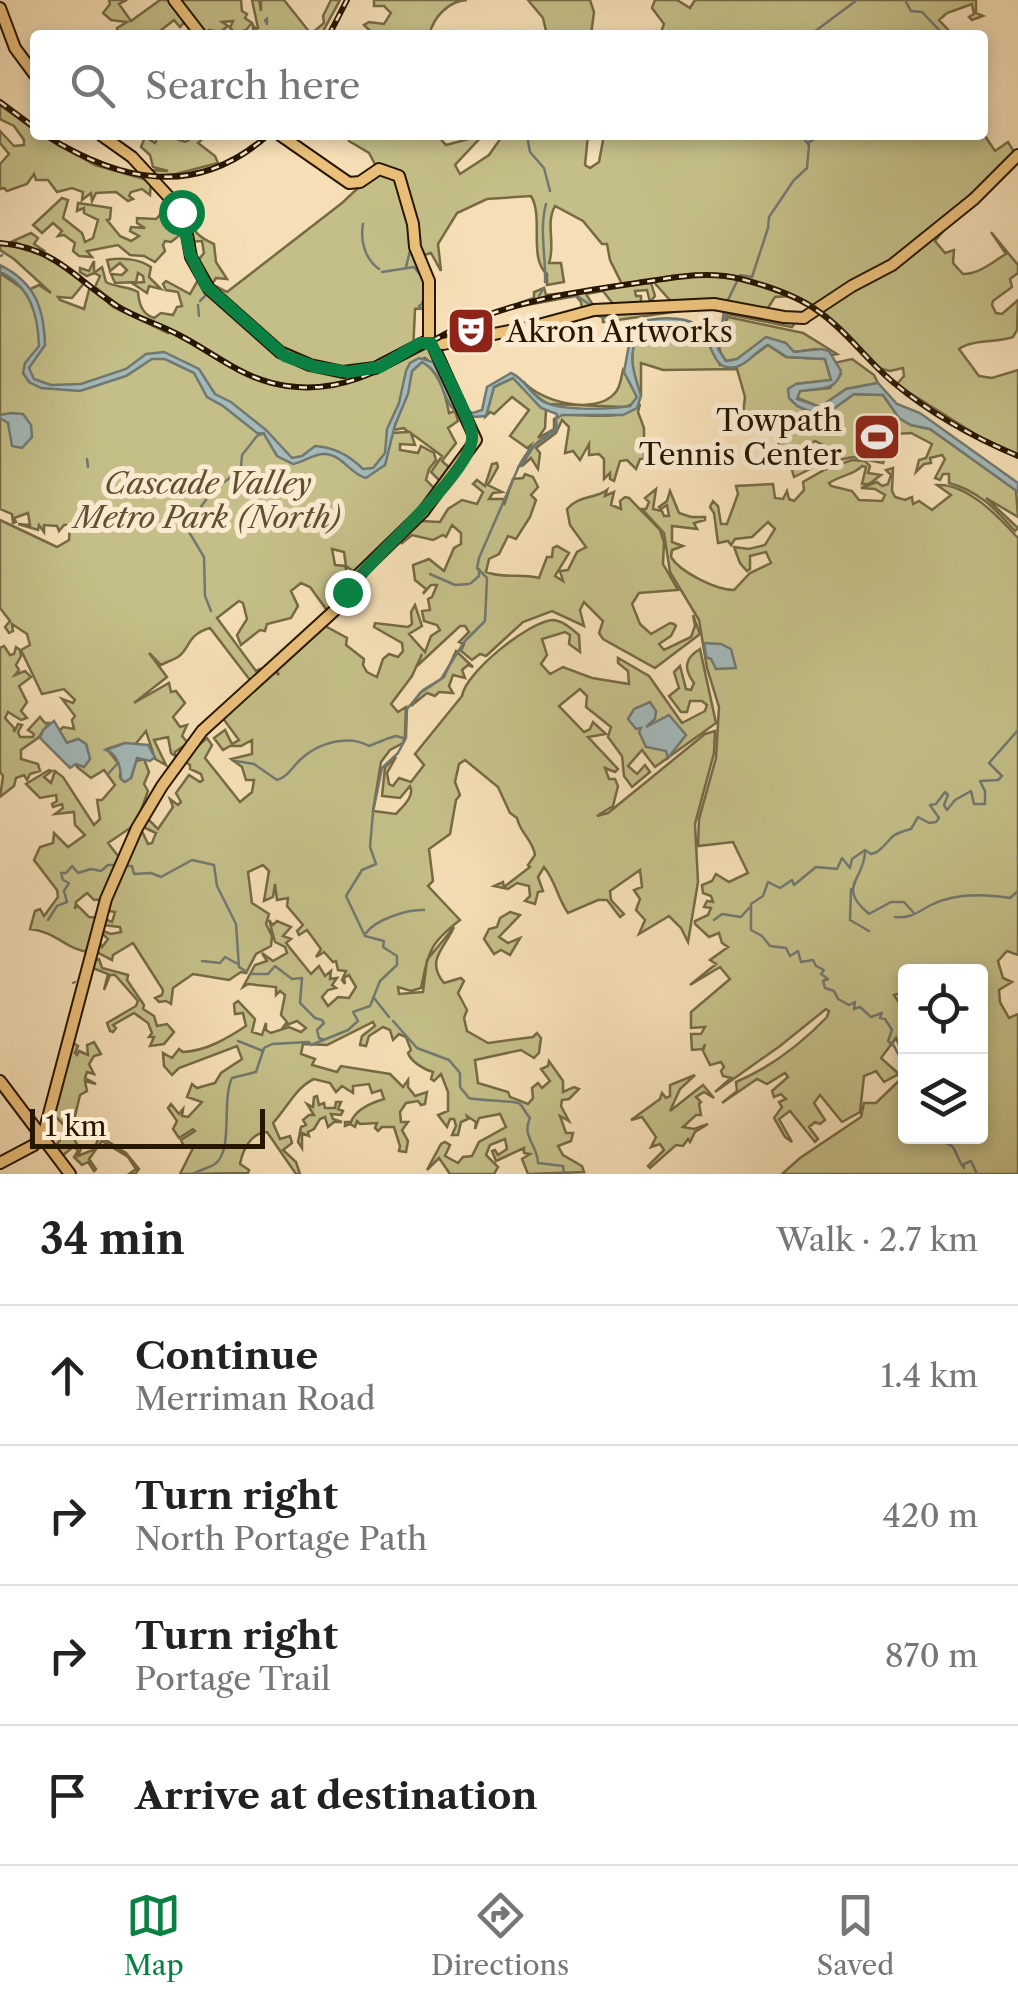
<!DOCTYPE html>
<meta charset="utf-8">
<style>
body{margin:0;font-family:"Libre Caslon Text",serif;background:#f2f2f2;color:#222}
.controls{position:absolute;right:30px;bottom:30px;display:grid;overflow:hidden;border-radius:10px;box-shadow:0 5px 15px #0003}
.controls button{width:90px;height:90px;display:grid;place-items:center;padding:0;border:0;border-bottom:2px solid #e0e0e0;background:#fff;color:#222;font:50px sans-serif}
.scale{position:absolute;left:30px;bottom:25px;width:235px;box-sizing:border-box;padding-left:10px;border:5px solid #271600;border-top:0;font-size:28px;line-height:35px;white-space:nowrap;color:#271600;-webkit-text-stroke:8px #f9ead0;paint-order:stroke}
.stop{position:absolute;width:30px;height:30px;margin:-22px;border:8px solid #0b8043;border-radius:50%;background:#fff}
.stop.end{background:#0b8043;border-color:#fff;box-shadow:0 2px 10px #0008}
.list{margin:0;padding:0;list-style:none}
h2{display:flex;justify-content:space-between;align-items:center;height:130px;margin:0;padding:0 40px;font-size:42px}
h2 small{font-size:32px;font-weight:400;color:#767676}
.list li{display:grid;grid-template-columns:65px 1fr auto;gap:30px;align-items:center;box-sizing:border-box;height:140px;padding:0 40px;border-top:2px solid #e0e0e0}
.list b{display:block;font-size:38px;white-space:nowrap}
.list p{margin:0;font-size:32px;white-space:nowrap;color:#767676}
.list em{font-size:32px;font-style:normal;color:#767676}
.icon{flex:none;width:55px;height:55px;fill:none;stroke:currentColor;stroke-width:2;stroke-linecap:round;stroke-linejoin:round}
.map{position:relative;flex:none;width:1018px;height:1174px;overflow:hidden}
.search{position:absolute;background:#fff;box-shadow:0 5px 15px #0003;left:30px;right:30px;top:30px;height:110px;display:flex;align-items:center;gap:25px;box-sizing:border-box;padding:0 35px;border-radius:10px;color:#767676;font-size:38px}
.sheet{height:690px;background:#fff}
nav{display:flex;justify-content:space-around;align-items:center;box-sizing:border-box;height:140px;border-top:2px solid #e0e0e0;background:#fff;font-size:28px;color:#767676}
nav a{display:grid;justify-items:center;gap:5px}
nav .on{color:#0b8043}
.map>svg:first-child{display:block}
.green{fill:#c4bf88;stroke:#766a44;stroke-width:2.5}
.water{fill:#a3b9ba;stroke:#717870;stroke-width:2.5}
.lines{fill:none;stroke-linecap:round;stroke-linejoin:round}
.stream{stroke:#717870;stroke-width:2.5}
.major-casing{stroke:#271600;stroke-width:14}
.major{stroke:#ebc07b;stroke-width:10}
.rail-casing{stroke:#271600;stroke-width:6}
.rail{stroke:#f9ead0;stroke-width:2.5;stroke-dasharray:8;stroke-linecap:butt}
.route{stroke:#0b8043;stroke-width:12}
.labels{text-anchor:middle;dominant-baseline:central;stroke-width:10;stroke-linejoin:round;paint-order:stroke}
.poi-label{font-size:30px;fill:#271600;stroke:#f9ead0;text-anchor:start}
.park-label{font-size:30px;font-style:italic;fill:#5e5130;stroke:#f9ead0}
</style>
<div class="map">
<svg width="1018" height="1174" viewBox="0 0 1018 1174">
<rect width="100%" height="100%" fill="#f6dfb6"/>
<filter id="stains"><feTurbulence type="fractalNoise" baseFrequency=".002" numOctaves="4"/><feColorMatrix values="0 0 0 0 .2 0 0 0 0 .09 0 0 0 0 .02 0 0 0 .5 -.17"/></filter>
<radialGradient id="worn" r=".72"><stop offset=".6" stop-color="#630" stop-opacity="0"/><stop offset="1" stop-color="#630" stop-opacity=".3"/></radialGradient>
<!-- green -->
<g class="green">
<path d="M109 0H127L119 4 131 21 160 0H172L186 20 180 27 174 20 155 35 119 34 117 28 127 22 111 20 103 13 110 4Z"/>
<path d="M176 0H241L242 11 247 14 245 18 252 23 246 30 236 33 230 28 233 21 222 22 228 26 220 32 209 30 208 35H202Z"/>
<path d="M252 0H259L261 11V0H284L311 34 324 23 323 16 331 0H340L321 35H246L253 31V25L256 29 258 28Z"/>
<path d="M374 0H467C449 1 434 16 429 35H374L364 25 369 22 384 24 391 13 384 6H374Z"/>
<path d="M528 0H590L594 12 591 35H547L543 18Z"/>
<path d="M655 0H677L690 8 695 0H976V13L983 16 972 20 969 17 974 14 972 4 947 13 939 20 953 35H914L907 32 900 35H660L664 24 652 8Z"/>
<path d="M0 105 35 130V135H42L95 165 151 181 150 195 142 189 131 192 129 196 133 199 128 201 116 192 96 193 92 201 91 193 82 200 83 192 72 188 57 192 48 180H36L34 174 27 184 7 191 4 188 0 189V164L9 154 0 143V131L14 146 24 145V140L14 126 0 119Z"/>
<path d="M983 133 995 151 1008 142 1016 155 971 200 907 251 876 274 814 308 792 296 775 297 764 314 797 320 792 327 727 314H743L701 308 603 322 602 311 675 306 651 279 622 284 610 260 607 244H602L583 221 555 206C545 224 556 244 549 263H561L564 282 547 285V274C528 258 544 217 531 196L487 199 457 213 438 244 441 271 431 253 417 257 426 281 427 308 415 309 413 353 430 345 447 388 440 371 425 358 411 363 403 398 388 435 387 453 379 467 385 465 392 433 408 432 404 428 393 430 408 392 412 371 422 362C439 371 446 396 449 413L455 411 458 421 448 428 456 443 442 461 452 470 442 483 431 472 442 456 411 433 415 445 400 444V450L418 453 421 446 434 453 436 460 429 469 426 480 437 491 418 516 357 574 346 566 344 552 332 549 335 565 345 566 349 579 352 572 354 577 329 613 310 587 301 583 291 591 298 606 291 618 267 624 265 631 260 630 241 645 237 635 247 619 243 603 239 601 217 618 256 671 260 669 266 672 253 684 210 628C186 635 191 648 178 657 173 660 166 662 161 665L149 653 167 677 134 703 169 683 171 692 176 691 185 703 173 717 180 727 187 725 182 736 188 743 175 752V756L171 753 168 737 154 740 166 765 155 759 146 731 134 746 125 743 107 749 121 767 120 777 124 781 131 778 136 761 144 759 149 772 144 784 148 791 136 824 108 843 122 861 106 899 94 900 87 893 76 902 75 909 77 905 89 917 100 918 90 952C68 951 55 931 30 929L35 911 40 909 44 916 58 897 57 890 34 860 40 847 53 843 54 833 68 847 85 835 75 825 74 812 55 814 63 808 62 804 53 807 52 804 57 801 56 795 40 798 26 784 49 770 52 771 44 777 51 783 55 771 63 777 94 825 100 819 97 800H102L115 785 104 770 91 778 77 767 76 764 84 767 90 759 86 744 78 739 67 743 59 731 63 727 74 729 72 720 75 716 62 699 73 703 75 700 64 689 42 694 21 650 30 645 27 634 12 624 13 631 9 633 5 627 10 621 0 608V520L57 547 69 540 70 525H64L59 531 57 526 44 525V532L39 525 38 530 18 524 30 525 28 513 14 518 16 522 13 523 12 514 0 509V273L26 291 39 285 51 293 14 259 0 250V245L28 248 13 241 31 233 38 238 34 244 43 250H34L56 260 85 282 72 298 58 297 60 300 84 309 90 286 113 307 168 333 170 329 125 310 95 287 100 276 94 273 87 276 80 272V268L89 271 94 261V273L102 267 106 282C117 288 128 286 138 292 139 302 141 314 154 318L161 313 173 315 177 307 182 306 178 292 166 290 163 284 166 281 190 294 198 280 208 286 196 263 204 253 202 241 188 242 185 218 191 220C191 232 205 240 214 244L216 262 227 279 216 278 212 284 227 292 342 203 357 189 353 185H361L377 168 369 153 349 141 348 135H437L446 145 483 135 455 165 460 174 489 155 503 135H588L585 165 590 168 599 162 604 135Z"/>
<path d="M153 135H165L185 142 198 135H207L198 143 215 156 218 163 176 174 153 176 147 170 168 171 153 167 150 155 141 147 145 137 155 143 158 136Z"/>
<path d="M62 198 68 200 63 218 82 233 85 242 93 238 98 220 84 213V208L77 211 78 203 111 208 110 219 107 220 120 236 131 241 139 236 130 231 131 227 145 228 137 223V218L156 219 171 203 175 211 168 215 173 222 179 216 184 232 171 242 165 241 163 245 165 251 155 262 144 256 130 255 118 245 87 251 92 257 79 256 73 251 75 243 64 235 58 236 62 231 53 223 42 233 33 225Z"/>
<path d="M945 229 935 241 945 253 954 250 953 263 963 274C980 274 992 262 1006 254L991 232 1018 265V273L1010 279 1012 287 993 301 992 305 996 313 1002 314 1018 300 1017 330 1013 337C996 343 973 339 959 349L979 376 992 378 1018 370V455L980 437 902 388 897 384 904 376 903 368 890 371 878 368 818 310Z"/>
<path d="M107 260C122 257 139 259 151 267L149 277 161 289 149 286 147 293 132 283 144 282 143 276 138 273 136 282 115 283 111 274 122 275 127 270 120 263 110 271Z"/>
<path d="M651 283 655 296 650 302 647 290 635 291 636 296H641V304L614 305 603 291 586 294 593 305 582 309 581 302 576 296 521 306 519 303 534 298V292L544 288 546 295Z"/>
<path d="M728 317 803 333 837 354 831 355 829 351 816 349 794 352 784 342 753 348 737 359 726 361C713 346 721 333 728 317Z"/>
<path d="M646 325 695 328 708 341 720 365 749 359 768 345 786 357 825 359 831 380 796 384 792 401 804 410 833 409 854 394 883 395 899 418 911 425 930 429 1016 490 1018 517 986 498 1018 528 1015 531C995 509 979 491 949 483V474H943L940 480 935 478 945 459 942 455 930 458 931 463 924 464 916 472 919 460 926 458 932 444 911 433 896 434 883 463 853 457 835 461 827 447 815 441 806 447 814 467 794 477 792 470 779 459 778 420 742 423 745 397 737 369 663 370 641 363V396C631 366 629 359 638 327Z"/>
<path d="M852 359 874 375 878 383 846 389 820 407 795 397 800 391 830 388 841 374 834 363Z"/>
<path d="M623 370 637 397 633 404 625 407 548 404C538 398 529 391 523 381 540 402 595 416 615 393 621 387 621 377 623 370Z"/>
<path d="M513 378 546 410 545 428 538 438 554 429V419L562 415C585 413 624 423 640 404L638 412 644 428V459H640L636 469 627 460 620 461 614 481 610 479V473L604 479V459L599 454 589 455V444L580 460 573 451 565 453 569 427 562 420 556 433 536 448 540 453 538 469 531 458 522 466 531 445 527 448 510 436 529 410 512 397 494 414 490 412 486 416 494 387Z"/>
<path d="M852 460 865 461 870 466 868 473 881 475 869 484H862L866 467 862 466C856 474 839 476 829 483L831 486 852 491 859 500 882 501 885 495 875 489 861 488 877 482 882 486 888 484 891 475 886 470 893 468 892 491 895 497 905 500 912 497 913 504 919 501 932 510 951 495 937 485C967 483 999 517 1018 538V955L1007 951 998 961 1003 978 1012 982 999 990 1000 1002 1009 1018 1018 1014V1174H782L800 1158 861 1117 864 1103H876L905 1075 906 1136H980V972H906L905 1003 902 993 894 995 905 1011V1059L896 1038 881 1058 899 1074 884 1082 876 1071 864 1076 860 1112 842 1122 820 1095 814 1103 825 1120 820 1124 815 1122 809 1127 818 1139 815 1142 790 1111 779 1119 792 1142 785 1137 774 1118 782 1107 779 1102 786 1099 781 1094 774 1097 772 1091 788 1077 785 1073 767 1084 757 1079 722 1103 737 1091 736 1082C769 1068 801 1044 827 1017L829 1011 826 1009 780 1046 715 1092 731 1078 723 1076 721 1071 724 1067 721 1062 710 1065 703 1051 705 1044 703 1049 692 1050 691 1034H701L705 1027 691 1028V1012L730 979 720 967 690 985 716 964 710 960 728 947 722 943 719 933 709 937 695 924V921L708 915 711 908 704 907 707 901 713 902 711 896 703 893 702 885 712 881 716 874 729 882 748 873 733 842 698 846 699 819 716 758 719 707 707 668 699 620 670 572 664 533 642 509H646L649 502 645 498 656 489 653 509 662 511 664 516H669L667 505 661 509 659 507 667 501 670 491 679 513 691 517H705V520L694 523 697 529 672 526V542L683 546 672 550 671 557C680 572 716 590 734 590L750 573 771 563 766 552 750 556V569L747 571 740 563 734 547 749 549 765 545 775 529 768 522 752 537 735 539 731 545 728 541 718 543 714 513 710 507 713 501 718 506 721 524H727L738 494 736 486 773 484 775 498 783 499 787 491 789 499 794 501 804 490 803 482 826 469Z"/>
<path d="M497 463 498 467 488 485 502 492 493 493 489 499H504V505L513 479 523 478 525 474 533 477 538 487 531 495 536 500 530 517 516 539 508 536 499 554 489 559 486 572C505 579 520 573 539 578L547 557H552L553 548 557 546 569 553 555 576 563 581 560 571 568 570 577 552 586 547 570 525 567 509C579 495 595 499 607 490L605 496 614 492 611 505 621 509 620 501 625 497 629 498 660 530 664 542 663 564 678 590 639 593 632 604 640 624 651 634 670 623 674 624 676 626 671 636 659 644 664 650 691 637 695 626 693 615 700 634 655 668 603 639 599 633 603 621 584 602 580 610 584 626 552 611 523 622 486 656 480 654 472 660 461 651 464 644 459 642 469 632 465 626H460L417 666 422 654 412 676 391 704 398 712 406 707 405 736 403 743 390 750 381 762 373 811 396 814C403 806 415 796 410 786L400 798 382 796 385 767 396 757 387 773 389 784 393 786 399 778 411 782 424 765 415 754 462 696C466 672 527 623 552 620 562 620 572 629 579 635L580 652 569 644 570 635 565 632 542 639 547 655 541 664 550 674 563 667 592 678 629 684 628 671 618 663V658L649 676 682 723 705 711 707 705 702 701H690L687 712H681L669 696 679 688 674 672 680 666 686 689 691 690 694 683C683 668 685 658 700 649L716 723 655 767 642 750 628 766 637 774 645 765 650 772 632 787 624 776 622 756 608 737 611 727 586 707 587 696 580 689 559 706 584 732 590 729 593 722 606 734 588 737 618 769 615 772 605 768 609 779H615L618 786 613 806 597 816 608 813 705 734 715 731 714 753 695 824 698 882 688 942 681 928 669 916 639 934 645 920 636 910 640 899 634 890 642 887 640 870 610 891 611 900 624 914 620 917 607 900H598L568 913C557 897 556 882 544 867L538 877 543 891 538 892 535 904 525 901 530 896 529 886 517 883 508 889 494 886 503 882 504 887 530 867 528 865 535 855C533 840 520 833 517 818L510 813 498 787 465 760 459 764 455 782 460 795 456 800 450 834 429 849 433 881 428 886 460 920C429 944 429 951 421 988L411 991 398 987 399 994 423 992 427 960 454 927C445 948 425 960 444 983L461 978 464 981 458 993 467 1010 464 1018 467 1031 488 1043 533 1037 537 1033 541 1038 539 1053 534 1058 521 1050 475 1060 478 1083 508 1092 510 1097 528 1104 533 1098 532 1088 538 1083 542 1088 550 1081 541 1069 548 1066 549 1061 563 1081V1092L574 1087 579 1089 569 1099 562 1100 561 1106 569 1121 560 1116 566 1133H573L571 1141 558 1146 563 1155 582 1166 584 1172 528 1174 522 1159 530 1154 524 1153V1148L496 1161 492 1151 495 1150 498 1155 507 1149 505 1139 490 1145 486 1155 498 1167 494 1174H450L439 1158 427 1170 441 1144 445 1142 450 1145 445 1156 458 1163 463 1157 472 1156 479 1142 506 1127 500 1114 479 1118 475 1129 476 1122 467 1116 468 1119 461 1122 458 1135H452L456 1126 454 1119H450L447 1127 438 1115 448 1111V1092L441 1074 434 1081 431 1079 433 1072C425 1070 411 1062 408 1053L411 1050 406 1037 399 1034 393 1040 390 1030 383 1027 369 1036 366 1046 360 1045 362 1036 375 1026 373 1022 327 1045 303 1044 301 1054 315 1059 312 1065 337 1072 341 1066 390 1074 403 1087 408 1080V1087L415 1096 427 1092 425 1104 421 1105 418 1101 406 1103 400 1112 401 1122H408L402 1130 408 1141 406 1152 399 1151 400 1146 394 1127H382L378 1131 375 1128 377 1123 360 1124 357 1121 355 1127 350 1124 345 1126V1122H351C356 1108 374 1102 384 1099L381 1090 372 1093 369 1084 353 1086V1093L342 1086 336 1092 330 1083 314 1079C295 1088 288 1107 273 1123L280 1139 290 1136 292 1143 283 1150 296 1162 300 1174H296L267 1132C251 1133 243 1149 240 1164L249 1170 248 1173 180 1174 193 1148 184 1147 181 1140 195 1131 193 1129 179 1138 173 1129 177 1121 168 1108 171 1104 179 1114 183 1109 182 1116 188 1117 202 1102 187 1097 192 1084 197 1088 215 1083 221 1073 242 1059 237 1046 179 1068 172 1075 164 1066 163 1053 172 1058 179 1049 183 1052C206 1051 226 1039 246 1026L243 1013 235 1014 234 1004 238 1001 255 1019 252 1032 262 1035 266 1023V1030L271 1033 289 1027 301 1032 306 1028 297 1021 284 1026 287 1022 281 1015 285 995 280 991 276 995V987L248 984 243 987 255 965 267 961 262 953 273 961 287 953 285 947 275 942 269 920 273 925 277 921 291 927 283 936 291 939 286 943 311 974 319 966 325 976 331 971 330 979 337 978 332 985 336 988 328 990 322 997 328 1006 338 997 349 998 356 987 349 975 344 978 345 984 342 980 346 971 338 970 336 961 333 962 324 952 316 957 321 949 307 930 299 935 297 931 303 925 287 906 288 898 277 900 275 884 273 897 264 901 269 871 263 865 248 872 252 903 269 914 266 924 272 936 271 946 256 954 246 973 241 972 229 980 193 974 173 988 171 1004 166 1001 159 1002 155 998 162 995 163 990 133 943 113 955 112 960 95 951 98 940 102 947 108 939 103 934 98 938 100 930 111 934 121 932 120 927 102 925 105 919 112 922 115 912 109 911 107 904 141 829 148 844 152 843 156 833 141 826 148 819 158 829 173 807 170 799 178 805 181 802 176 793 189 775 200 782 203 780 201 774 190 769V765L182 760 207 738 212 745 205 758 240 802 252 792 254 780H246L242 767 231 759 252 754V740L241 746H230L223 750 214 738 225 730 232 744 239 740 222 717 273 670 279 675 276 669 325 626 347 638 346 645 364 659 363 665 367 672 377 677 383 659 389 654 398 657 403 651 402 643 374 627 375 623 408 627 412 624 411 612 415 605 422 626 409 634 425 652 431 636 440 630 437 625 424 621 422 611 430 610 428 599 432 597 437 585H431L423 594 426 589 415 580 413 565 429 559 444 571 454 548 461 544V533L452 525 446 537 443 535 433 540 412 535 402 543 400 539 421 521 440 522 448 509 462 500 477 504 483 492 473 484 477 480 485 486 492 464Z"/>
<path d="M4 646 10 655 14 654 16 647 20 650 21 656 16 665 19 670 15 675 25 671 31 677 19 686 27 702 21 711 27 718 21 720 8 712 5 718 14 728V732L18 724 22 725 18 732 20 737H33L34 734 28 730 40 717 45 723H49L38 738 21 750V759L38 764 40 771 30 774 27 780 24 775 16 778 14 786 0 797 3 776 0 772V648Z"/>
<path d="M456 651 473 667 468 665 462 670 465 678 453 675 449 686 453 693 439 692 435 696 427 693 411 706 420 693 444 677Z"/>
<path d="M510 912 520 915 499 937 508 943 520 938 510 955 501 950 494 954 484 939 489 929 497 927 500 918Z"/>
<path d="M99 959 102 968 128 975 127 980 144 1005 143 1009 154 1016 157 1026 167 1024 174 1032 164 1044 150 1046 154 1037H149L152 1033 148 1023 134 1013 113 1025 116 1028 113 1032 110 1031 107 1023 136 1006 138 1001 115 975H110L104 990 108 974 90 967 93 961Z"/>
<path d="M70 1041 78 1046 75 1053 77 1055 79 1051 88 1055 87 1045 94 1042 101 1054 94 1056 89 1064 94 1074 87 1072 85 1078 96 1084 85 1081 87 1091 80 1095 71 1133 78 1146H82L78 1156 93 1150 98 1140 95 1138 101 1137 126 1153 139 1169 135 1174H129L136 1169 128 1157 102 1141 89 1159 96 1169 94 1171 88 1162 82 1165 74 1157 78 1151 74 1146 61 1157 54 1148 68 1129 52 1113Z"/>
<path d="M695 1075 680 1089 670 1111 703 1085 714 1098 704 1092 696 1097 701 1102 699 1104 701 1115H696L683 1127 694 1129 708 1124 695 1132 690 1142 688 1139 683 1146 676 1145 650 1168 648 1166 664 1150 660 1144 651 1147 656 1137 642 1117 631 1120 660 1099 662 1093 666 1098 670 1096V1085Z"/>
<path d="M317 1096 319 1105 324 1103 325 1108H335L336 1102H341L338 1109 343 1111 341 1115 331 1114 333 1119 342 1122H334L328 1127 325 1117 320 1119 314 1129 308 1132 309 1136 302 1133V1148L298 1142 301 1127 306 1125 303 1120 309 1115H314L307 1104 313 1107 314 1097Z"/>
</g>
<!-- water -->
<g class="water">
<path d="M0 265C35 282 44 308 45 345L29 368 34 379 51 385 81 384 126 369 146 354 164 352 199 369 215 394 231 402 266 430 292 458 302 456 315 446C334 447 349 455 363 469L373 468 385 453 387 429 399 403 406 371 410 363 419 358 433 362 456 407 473 413 482 410 487 387 511 373C524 378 529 392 541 400 557 412 610 409 630 406L637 397 624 372 633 323C663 316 692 314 715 337L722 324 724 311H727L718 349 726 361 737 359 766 337 786 343 794 352 821 349 829 351 841 371C837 392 818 388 800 391L797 399 820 407 846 389 878 383 897 404 920 413 1018 483V492L930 429 911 425 899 418 883 395 854 394 833 409 816 414 797 406 789 398 788 389 796 384 831 380 825 359 787 357 768 345C756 350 749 364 736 367 711 372 714 343 700 331 688 322 652 323 638 327 629 359 631 365 641 396L637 408 623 415H562L556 419 557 430 534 446 521 466H519C528 448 540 440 555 429L557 414 541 408 513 378 494 387 486 416C433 423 454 378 422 362L412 371 408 394 395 425 385 465 366 478C350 474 342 454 324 454 313 454 304 462 293 464L277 456 264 434 257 433 223 406 207 397 194 373 165 359H152L126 376 80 391 41 388 29 382 23 373 25 363 39 346C38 314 30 286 0 272Z"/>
<path d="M11 413 23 414 31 425 32 437 22 448 12 446 8 423 0 418V415Z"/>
<path d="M704 643 721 644 731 649 736 668 716 669 711 659 706 657Z"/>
<path d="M650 702 656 711 655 719 646 727 669 715 686 735 668 758 666 751 646 747 639 732 641 728 636 729 628 719 634 709Z"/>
<path d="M54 721 67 743 78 739 86 744 90 759 84 767 76 764 70 768 40 738 43 730Z"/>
<path d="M125 743 148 745 155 757 150 761 137 758 131 778 125 782 121 779C121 769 118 754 106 750Z"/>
</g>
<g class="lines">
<!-- stream -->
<g class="stream">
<path d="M905 0 911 11 922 12 944 35"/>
<path d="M265 20 267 24V18"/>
<path d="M810 35 857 0"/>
<path d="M527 136 530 152 544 168 550 191"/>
<path d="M808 143 814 139V135"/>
<path d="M363 224C360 241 365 259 379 269"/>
<path d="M1 256 2 255"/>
<path d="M406 267 411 247"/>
<path d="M382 272 414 267 422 277"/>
<path d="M545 282C546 255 539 230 546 204"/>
<path d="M539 296 543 289"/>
<path d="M540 300 576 295 593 307"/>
<path d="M200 301 206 295"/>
<path d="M727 302 740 275 752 277 768 228 769 217 794 180 807 168 809 145 801 135"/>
<path d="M198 305 199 316"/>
<path d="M420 309 419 306 422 304 425 293"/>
<path d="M596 315 604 318 611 314"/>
<path d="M87 459 88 467"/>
<path d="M430 574 455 585 469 584"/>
<path d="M471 583 479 576V569"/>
<path d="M211 611 205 596 204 557 186 527 214 489 237 473 241 467 242 455 257 436 264 433"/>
<path d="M386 739 396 736 403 738"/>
<path d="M236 761 254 764 277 780C289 776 292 767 301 759 318 743 348 734 369 746L384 740"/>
<path d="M108 774 118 763"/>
<path d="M865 852C864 881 836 886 869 914L891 902H904L913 912"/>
<path d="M1018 856V859"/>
<path d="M127 866H132L134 874 151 873 161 877 192 860 214 865 217 886 236 924 239 967 247 972"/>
<path d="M851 889 850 920 869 931"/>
<path d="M895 917C910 919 918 912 931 905 954 893 985 894 1010 898L1018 891"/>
<path d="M48 920 57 906 67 902 64 891 69 883 63 880 61 873H66L72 866 78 873 91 869 101 871 108 865H119"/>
<path d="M714 920 722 914 741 917 749 908"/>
<path d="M366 933C375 920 407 909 424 910"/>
<path d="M202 961 220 963 225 957 238 964"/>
<path d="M251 974H268L275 966 292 979 302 978 300 1003 315 1018 322 1020 324 1023 317 1030 319 1038 324 1040"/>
<path d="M73 983 75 982"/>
<path d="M374 998 389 1017"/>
<path d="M393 1021 417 1048 449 1060 460 1073V1087L469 1098C479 1101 515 1100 520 1104 524 1108 526 1114 530 1118 521 1136 538 1146 538 1163L563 1166 564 1174"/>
<path d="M238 1041 263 1051"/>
<path d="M906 1069 894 1046 888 1041 892 1030 885 1019 880 1018 882 1013 871 1017 860 1007 854 1009 855 1002 849 1005 838 999 834 991 825 988 823 981 828 979 821 974 824 970 816 966 813 960 801 962 798 951 790 956 786 948 770 946 762 936 751 930V904L763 896 768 882 780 888 792 880 794 885 816 867 837 869 842 858 850 868 852 859 865 850 871 854 877 852C894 839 885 836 911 829L918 817 929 823 936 822 939 818 930 805 936 804 945 792 948 795 944 805 947 810 955 800 971 791 974 804H985V791L980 781 998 780 1002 776 989 763 1018 730"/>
<path d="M935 1136 936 1141C960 1144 952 1152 964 1168V1164L971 1161 977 1174"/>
<path d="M193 1174C199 1170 209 1168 215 1164 234 1150 221 1101 232 1078L256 1072 264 1048 272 1044 309 1042 311 1045 348 1030 358 1021 353 1012 370 1006 380 981 397 965V956L383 947 384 941 365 936 346 896 362 870 376 864 370 847 373 812 382 768 398 753 406 738 407 709 423 690 441 679 464 642 485 621 487 578 477 568 479 558 519 466"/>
<path d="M567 1174H571"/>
</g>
<!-- major casing -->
<g class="major-casing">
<g id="major">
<path d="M174 0 201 35"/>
<path d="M0 8 15 48 35 75"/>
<path d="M101 135 132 157 178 207 184 218 191 257 209 289 280 352 310 365 343 372 375 368 425 342 443 344 535 326 594 310 714 304 784 317 804 318"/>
<path d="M805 317 852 286 892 265 974 199 1018 155"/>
<path d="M0 1081 70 1174"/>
<path d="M0 1163 34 1145 45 1129 106 899 137 828 162 786 202 731 335 610 359 574 423 512 476 440 429 337V281L415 247 413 224 399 176 379 169 360 182 349 183 280 135"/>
</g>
</g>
<!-- major -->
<use href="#major" class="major"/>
<!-- rail casing -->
<g class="rail-casing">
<g id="rail">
<path d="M329 35 347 0"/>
<path d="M0 102 35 128"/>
<path d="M45 135C120 182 196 199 268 135"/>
<path d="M0 243C56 248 74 278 117 306 136 318 159 324 179 335 216 354 243 380 287 386 356 396 402 354 461 326 517 300 576 292 637 283 671 278 706 270 741 279 768 286 796 295 818 311 847 331 867 361 894 383 930 413 975 438 1018 456"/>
</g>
</g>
<!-- rail -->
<use href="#rail" class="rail"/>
</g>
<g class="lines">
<!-- route -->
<path class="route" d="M181 212 190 254 206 286 285 356 316 367 348 372 380 367 420 343H431C440 362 470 418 472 435 477 469 367 560 347 592"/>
</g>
<!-- icons -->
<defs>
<g id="theatre-square" transform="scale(2.5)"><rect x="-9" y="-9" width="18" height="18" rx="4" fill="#8f2418" stroke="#f9ead0"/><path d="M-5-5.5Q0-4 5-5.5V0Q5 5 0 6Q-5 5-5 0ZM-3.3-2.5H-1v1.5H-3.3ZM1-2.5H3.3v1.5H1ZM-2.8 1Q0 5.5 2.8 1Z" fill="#fff"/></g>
<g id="stadium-square" transform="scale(2.5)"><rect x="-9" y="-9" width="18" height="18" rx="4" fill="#8f2418" stroke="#f9ead0"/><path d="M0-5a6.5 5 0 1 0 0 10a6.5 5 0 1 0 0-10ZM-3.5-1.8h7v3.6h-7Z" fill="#fff"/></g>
</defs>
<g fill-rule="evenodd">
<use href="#theatre-square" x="471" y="331"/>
<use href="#stadium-square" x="877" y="437"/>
</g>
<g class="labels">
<!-- poi labels -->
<g class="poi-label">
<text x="506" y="331">Akron Artworks</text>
<text x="842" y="420" text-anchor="end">Towpath<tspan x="842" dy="34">Tennis Center</tspan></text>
</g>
<!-- park labels -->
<g class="park-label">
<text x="208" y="483">Cascade Valley<tspan x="208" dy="34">Metro Park (North)</tspan></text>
</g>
</g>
<rect width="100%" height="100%" filter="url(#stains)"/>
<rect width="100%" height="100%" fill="url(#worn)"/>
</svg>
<div class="controls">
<button><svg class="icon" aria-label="locate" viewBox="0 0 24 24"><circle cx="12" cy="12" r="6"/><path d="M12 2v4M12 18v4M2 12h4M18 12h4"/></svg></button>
<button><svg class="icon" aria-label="layers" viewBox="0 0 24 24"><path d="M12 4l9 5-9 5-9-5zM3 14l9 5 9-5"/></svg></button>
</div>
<div class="scale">1 km</div>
<div class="stop" style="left:181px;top:212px"></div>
<div class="stop end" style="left:347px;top:592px"></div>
<div class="search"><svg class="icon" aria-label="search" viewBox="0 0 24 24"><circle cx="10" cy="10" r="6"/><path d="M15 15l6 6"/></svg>Search here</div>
</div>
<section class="sheet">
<h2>34 min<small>Walk · 2.7 km</small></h2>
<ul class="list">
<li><svg class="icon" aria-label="ahead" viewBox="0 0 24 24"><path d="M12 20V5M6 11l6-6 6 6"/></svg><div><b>Continue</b><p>Merriman Road</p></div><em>1.4 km</em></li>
<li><svg class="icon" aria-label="right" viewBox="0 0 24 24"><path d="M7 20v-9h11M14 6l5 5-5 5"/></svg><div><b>Turn right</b><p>North Portage Path</p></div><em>420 m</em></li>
<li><svg class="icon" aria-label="right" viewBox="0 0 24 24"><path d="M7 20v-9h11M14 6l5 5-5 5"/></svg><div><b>Turn right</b><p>Portage Trail</p></div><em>870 m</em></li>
<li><svg class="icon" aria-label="arrive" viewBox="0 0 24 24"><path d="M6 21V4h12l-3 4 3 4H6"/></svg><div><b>Arrive at destination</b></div></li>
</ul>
</section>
<nav>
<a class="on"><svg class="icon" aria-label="map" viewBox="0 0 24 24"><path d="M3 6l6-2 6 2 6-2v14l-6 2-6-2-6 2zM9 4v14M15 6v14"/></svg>Map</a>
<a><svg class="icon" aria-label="directions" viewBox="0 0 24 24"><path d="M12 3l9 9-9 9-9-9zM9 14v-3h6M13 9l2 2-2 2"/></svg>Directions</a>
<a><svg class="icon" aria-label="saved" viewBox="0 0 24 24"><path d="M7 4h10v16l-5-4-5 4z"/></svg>Saved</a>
</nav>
